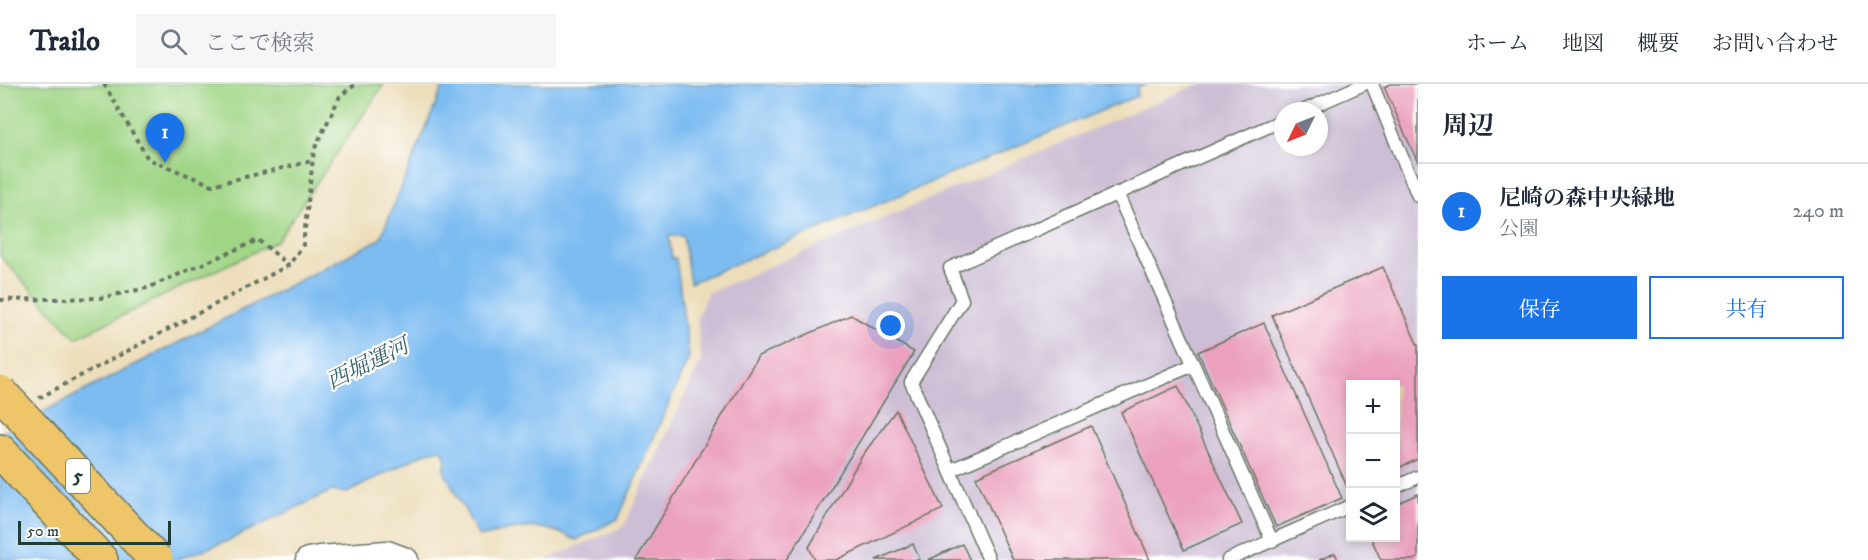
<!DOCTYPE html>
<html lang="ja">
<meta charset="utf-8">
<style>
body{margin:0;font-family:"IM FELL DW Pica","Noto Serif JP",serif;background:#f6f6f7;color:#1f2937}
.controls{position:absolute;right:18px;bottom:18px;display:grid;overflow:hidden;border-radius:0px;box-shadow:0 3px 9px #0003}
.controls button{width:54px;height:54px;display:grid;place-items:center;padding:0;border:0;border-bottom:2px solid #e0e1e3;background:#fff;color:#1f2937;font:30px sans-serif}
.compass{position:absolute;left:1274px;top:18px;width:54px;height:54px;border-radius:50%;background:#fff;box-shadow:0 3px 9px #0003;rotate:227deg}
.scale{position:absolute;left:18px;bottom:15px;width:153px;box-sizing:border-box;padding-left:6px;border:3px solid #1f3d34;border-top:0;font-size:16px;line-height:21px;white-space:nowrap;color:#1f3d34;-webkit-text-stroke:4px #fff;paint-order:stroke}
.you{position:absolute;left:891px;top:242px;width:21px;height:21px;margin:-15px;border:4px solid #fff;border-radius:50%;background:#1a73e8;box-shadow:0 0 0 9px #1a73e833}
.badge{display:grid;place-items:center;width:39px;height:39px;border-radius:50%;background:#1a73e8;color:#fff;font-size:20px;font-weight:700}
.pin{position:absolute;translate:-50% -50px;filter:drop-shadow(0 2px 3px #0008)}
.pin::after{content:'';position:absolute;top:32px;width:21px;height:18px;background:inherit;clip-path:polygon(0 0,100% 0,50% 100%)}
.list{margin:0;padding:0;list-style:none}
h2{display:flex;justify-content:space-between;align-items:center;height:78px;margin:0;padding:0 24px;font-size:26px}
h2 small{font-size:20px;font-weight:400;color:#747a83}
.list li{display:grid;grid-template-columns:39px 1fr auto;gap:18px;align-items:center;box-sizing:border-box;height:96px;padding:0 24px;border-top:2px solid #e0e1e3}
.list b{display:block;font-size:22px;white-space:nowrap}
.list p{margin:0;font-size:20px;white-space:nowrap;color:#747a83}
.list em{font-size:20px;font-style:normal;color:#747a83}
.actions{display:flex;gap:12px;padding:18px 24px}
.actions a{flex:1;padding:14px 0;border:2px solid #1a73e8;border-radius:0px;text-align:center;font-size:21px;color:#1a73e8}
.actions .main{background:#1a73e8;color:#fff}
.icon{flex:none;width:33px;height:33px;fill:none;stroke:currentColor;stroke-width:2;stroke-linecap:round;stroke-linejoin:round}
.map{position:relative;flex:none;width:1418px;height:476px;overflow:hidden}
header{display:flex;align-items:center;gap:36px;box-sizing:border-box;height:84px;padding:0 30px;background:#fff;border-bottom:2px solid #e0e1e3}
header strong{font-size:28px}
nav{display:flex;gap:33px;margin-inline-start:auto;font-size:21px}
.search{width:420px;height:54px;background:#f6f6f7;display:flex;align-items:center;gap:15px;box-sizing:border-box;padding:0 21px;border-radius:0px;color:#747a83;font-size:22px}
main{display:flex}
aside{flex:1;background:#fff}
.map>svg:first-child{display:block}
.industrial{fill:#ccbed4;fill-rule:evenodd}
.green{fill:#a0d585;stroke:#60895c;stroke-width:1.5}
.water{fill:#7dbcf1;stroke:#4e7c92;stroke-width:1.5}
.building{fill:#eba0be}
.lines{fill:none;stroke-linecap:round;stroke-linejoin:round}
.lane-casing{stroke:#677563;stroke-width:15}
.street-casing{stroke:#677563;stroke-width:27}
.highway-casing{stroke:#677563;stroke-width:36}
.path{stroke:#677563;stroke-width:4;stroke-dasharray:4.5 4.5;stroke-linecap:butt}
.lane{stroke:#fff;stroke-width:12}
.street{stroke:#fff;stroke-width:24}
.highway{stroke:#eec569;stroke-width:33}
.highway-bridge-casing{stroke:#677563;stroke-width:36;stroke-linecap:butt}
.highway-bridge{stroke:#eec569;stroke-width:33}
.labels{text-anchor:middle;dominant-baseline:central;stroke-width:4.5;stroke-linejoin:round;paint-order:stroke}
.shield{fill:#fff;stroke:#627771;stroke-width:1.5}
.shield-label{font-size:20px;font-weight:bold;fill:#1f3d34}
.water-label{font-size:22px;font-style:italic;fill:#3b636d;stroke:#fff}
</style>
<header>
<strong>Trailo</strong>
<div class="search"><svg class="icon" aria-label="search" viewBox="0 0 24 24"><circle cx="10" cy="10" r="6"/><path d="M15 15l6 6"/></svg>ここで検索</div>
<nav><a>ホーム</a><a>地図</a><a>概要</a><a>お問い合わせ</a></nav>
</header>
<main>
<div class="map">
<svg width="1418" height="476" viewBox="0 0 1418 476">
<rect width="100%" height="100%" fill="#fff"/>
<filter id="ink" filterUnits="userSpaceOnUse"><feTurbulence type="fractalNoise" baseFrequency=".0167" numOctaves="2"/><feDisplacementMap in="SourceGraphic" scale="12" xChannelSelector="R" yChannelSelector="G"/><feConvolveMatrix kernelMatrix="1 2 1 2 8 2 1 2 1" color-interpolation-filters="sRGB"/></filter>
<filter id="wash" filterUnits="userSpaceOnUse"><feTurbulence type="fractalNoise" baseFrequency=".008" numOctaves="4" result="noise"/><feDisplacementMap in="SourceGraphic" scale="24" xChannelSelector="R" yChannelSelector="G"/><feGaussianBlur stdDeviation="1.35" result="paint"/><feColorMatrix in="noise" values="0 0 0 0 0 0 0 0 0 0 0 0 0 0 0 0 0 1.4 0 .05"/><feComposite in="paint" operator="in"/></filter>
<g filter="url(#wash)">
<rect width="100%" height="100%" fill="#eddebb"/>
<!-- industrial -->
<path class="industrial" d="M1199 0H1418V476H545L623 443 701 277 697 235 707 209ZM1283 27H1319V63H1283ZM1350 300H1396V454H1350Z"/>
<!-- green -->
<path class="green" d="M0 0H384L277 157 76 254 0 172Z"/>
<!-- water -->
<path class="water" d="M444 0H1147L1137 4V12L690 199 683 152H669L672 175 676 174 689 273 618 435 576 456C539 436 518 444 479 453L444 387 446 376 442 365 427 368 347 409 331 407 225 458 175 476H0V350L380 155Z"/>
<g id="blocks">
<!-- building -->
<g class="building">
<path d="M1391 0H1418V79L1384 3Z"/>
<path d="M1383 183 1418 262V375L1396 385V300H1350V404L1348 405 1272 231Z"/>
<path d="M851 231 914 268 787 476H636L758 272Z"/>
<path d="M1264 239 1342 414 1276 443 1198 268Z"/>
<path d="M1178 302 1242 440 1184 466 1121 328Z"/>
<path d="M896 326 943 425 836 476H815L809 463 862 372Z"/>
<path d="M1091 342 1150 476H1013L976 393Z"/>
<path d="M1418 410V474L1413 476H1381L1371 454H1396V420Z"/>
<path d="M913 460 920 476H876Z"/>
<path d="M962 460 970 476H928Z"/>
<path d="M1335 469 1338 476H1319Z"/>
</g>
</g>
</g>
<g filter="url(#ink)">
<use href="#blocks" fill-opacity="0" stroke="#677563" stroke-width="1.5"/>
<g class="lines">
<!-- lane casing -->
<g class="lane-casing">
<g id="lane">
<path d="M1372 0 1418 112"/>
<path d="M1303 27 1364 0"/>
<path d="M1117 109 1272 457"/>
<path d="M951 386 1193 281"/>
<path d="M1396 403 1418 393"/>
<path d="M989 476 911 298 962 216 950 184 1283 36"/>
<path d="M1228 476 1350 422"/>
</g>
</g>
<!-- street casing -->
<g class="street-casing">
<path id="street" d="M308 476 319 474 387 469 406 476"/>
</g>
<!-- highway casing -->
<g class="highway-casing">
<path id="highway" d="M0 367 101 476"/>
</g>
<!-- path -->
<g class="path">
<path d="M104 0 148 75 212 101 312 77"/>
<path d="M0 216 100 214 147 204 258 156 289 181"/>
<path d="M39 314 289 181 303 161 314 66 340 12 356 0"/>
</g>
<!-- lane -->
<use href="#lane" class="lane"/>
<!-- street -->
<use href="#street" class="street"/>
<!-- highway -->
<use href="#highway" class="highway"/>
<!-- highway-bridge casing -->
<g class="highway-bridge-casing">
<path id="highway-bridge" d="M0 308 156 476"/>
</g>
<!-- highway-bridge -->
<use href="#highway-bridge" class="highway-bridge"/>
</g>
</g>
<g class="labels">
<!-- shield labels -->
<rect class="shield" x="66" y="375" width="24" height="34" rx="4.5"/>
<g class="shield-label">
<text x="78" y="392">5</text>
</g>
<!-- water labels -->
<g class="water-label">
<text transform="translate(368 280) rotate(-26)">西堀運河</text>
</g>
</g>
</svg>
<div class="controls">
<button>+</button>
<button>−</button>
<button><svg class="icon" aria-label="layers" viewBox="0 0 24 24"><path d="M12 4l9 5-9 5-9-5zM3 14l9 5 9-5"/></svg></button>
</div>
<svg class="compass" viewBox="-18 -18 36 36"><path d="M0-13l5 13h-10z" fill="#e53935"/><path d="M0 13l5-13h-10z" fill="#747a83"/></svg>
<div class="scale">50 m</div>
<div class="you"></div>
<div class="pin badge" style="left:165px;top:79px">1</div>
</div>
<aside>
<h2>周辺<small></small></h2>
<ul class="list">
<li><span class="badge">1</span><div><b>尼崎の森中央緑地</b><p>公園</p></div><em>240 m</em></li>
</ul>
<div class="actions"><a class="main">保存</a><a>共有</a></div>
</aside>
</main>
